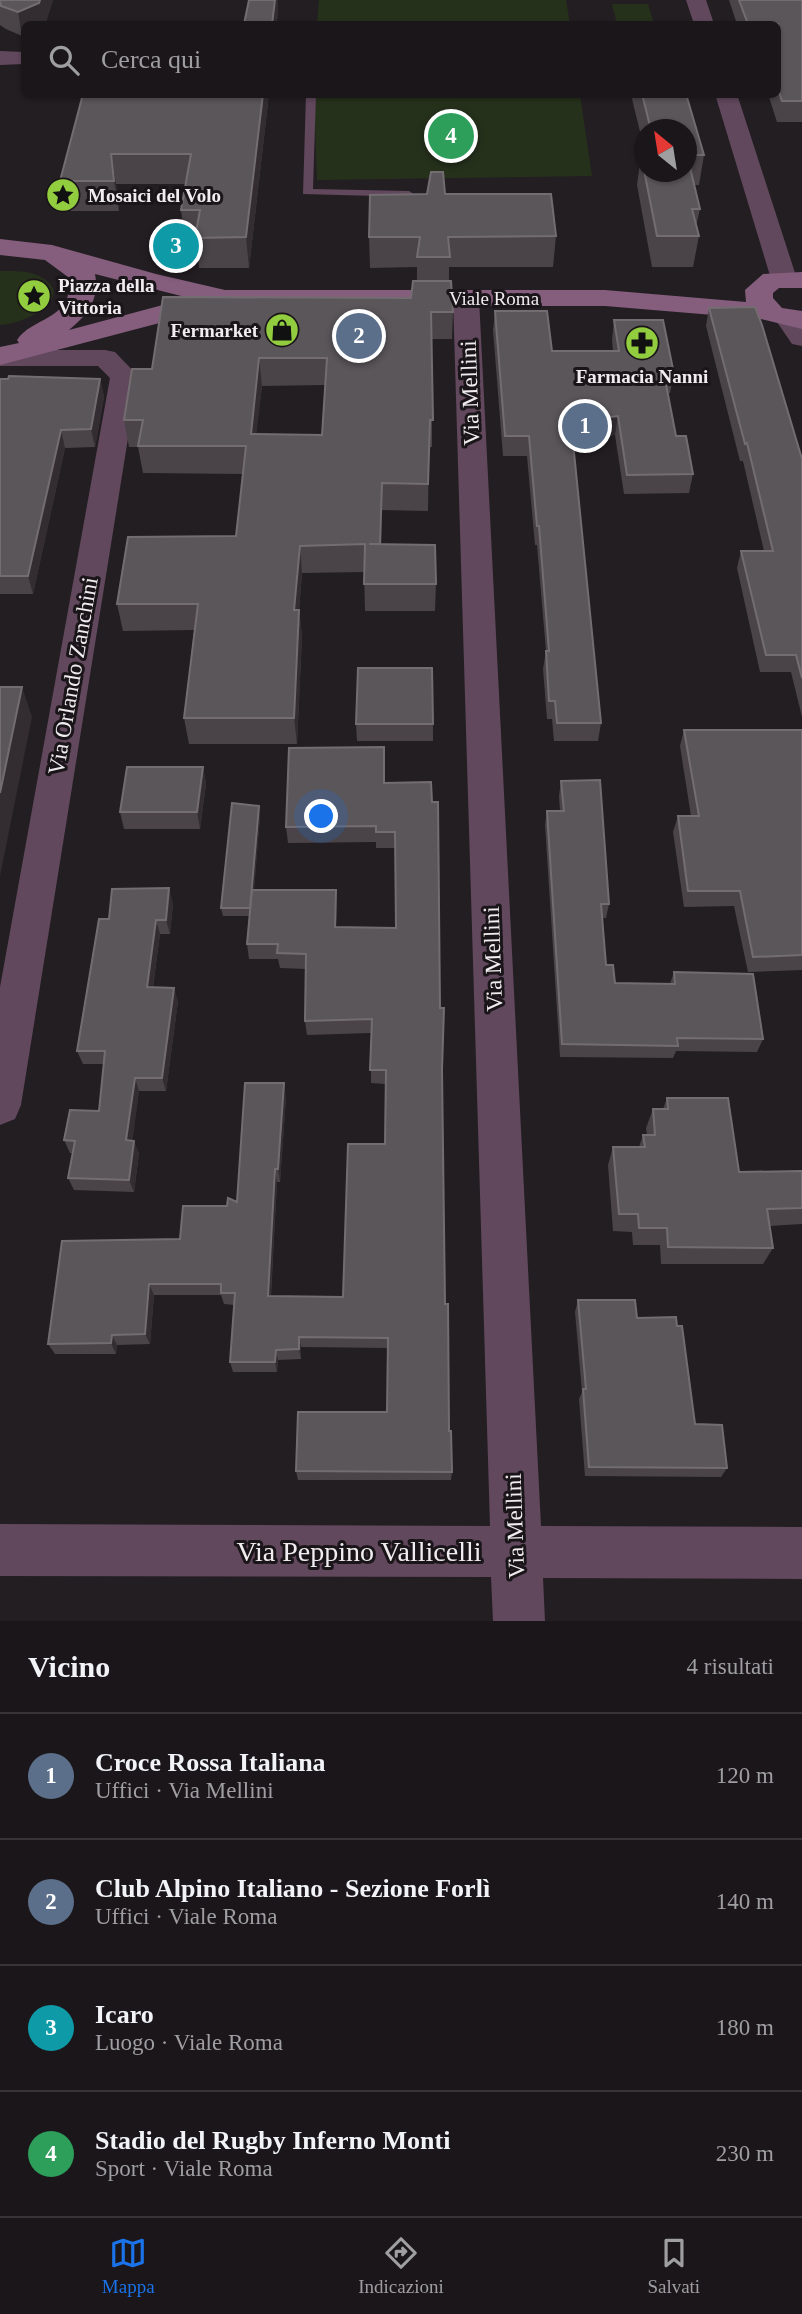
<!DOCTYPE html>
<html lang="it">
<meta charset="utf-8">
<style>
body{margin:0;font-family:Georgia,serif;background:#272327;color:#f1f3f6}
.compass{position:absolute;left:634px;top:119px;width:63px;height:63px;border-radius:50%;background:#1a161a;box-shadow:0 2px 5px #0004;rotate:330deg}
.you{position:absolute;left:322px;top:817px;width:24px;height:24px;margin:-18px;border:5px solid #fff;border-radius:50%;background:#1a73e8;box-shadow:0 0 0 10px #1a73e833}
.badge{display:grid;place-items:center;width:46px;height:46px;border-radius:50%;background:#1a73e8;color:#fff;font-size:23px;font-weight:700}
.pin{position:absolute;translate:-50% -50%;border:4px solid #fff;box-shadow:0 2px 7px #0006}
.list{margin:0;padding:0;list-style:none}
h2{display:flex;justify-content:space-between;align-items:center;height:91px;margin:0;padding:0 28px;font-size:30px}
h2 small{font-size:23px;font-weight:400;color:#9f9fa2}
.list li{display:grid;grid-template-columns:46px 1fr auto;gap:21px;align-items:center;box-sizing:border-box;height:126px;padding:0 28px;border-top:2px solid #383539}
.list b{display:block;font-size:26px;white-space:nowrap}
.list p{margin:0;font-size:23px;white-space:nowrap;color:#9f9fa2}
.list em{font-size:23px;font-style:normal;color:#9f9fa2}
.icon{flex:none;width:38px;height:38px;fill:none;stroke:currentColor;stroke-width:2;stroke-linecap:round;stroke-linejoin:round}
.map{position:relative;flex:none;width:802px;height:1621px;overflow:hidden}
.search{position:absolute;background:#1a161a;box-shadow:0 2px 5px #0004;left:21px;right:21px;top:21px;height:77px;display:flex;align-items:center;gap:18px;box-sizing:border-box;padding:0 24px;border-radius:10px;color:#9f9fa2;font-size:26px}
.sheet{height:595px;background:#1a161a}
nav{display:flex;justify-content:space-around;align-items:center;box-sizing:border-box;height:98px;border-top:2px solid #383539;background:#1a161a;font-size:19px;color:#9f9fa2}
nav a{display:grid;justify-items:center;gap:4px}
nav .on{color:#1a73e8}
.map>svg:first-child{display:block}
.green{fill:#26311c}
.lines{fill:none;stroke-linecap:round;stroke-linejoin:round}
.lane{fill:#61485c;fill-rule:evenodd}
.street{fill:#61485c;fill-rule:evenodd}
.secondary{fill:#855d7d;fill-rule:evenodd}
.wall{fill:#4a4448;fill-rule:evenodd}
.shaded-wall{fill:#332d31}
.building{fill:#5b565a;stroke:#736d71;stroke-width:2;fill-rule:evenodd}
.labels{text-anchor:middle;dominant-baseline:central;stroke-width:6;stroke-linejoin:round;paint-order:stroke}
.far-poi-label{font-size:19px;font-weight:bold;fill:#f0ecef;stroke:#1a1519;text-anchor:start}
.far-street-label{font-size:19px;fill:#f0ecef;stroke:#1a1519}
.street-label{font-size:23px;fill:#f0ecef;stroke:#1a1519}
.near-street-label{font-size:28px;fill:#f0ecef;stroke:#1a1519}
</style>
<div class="map">
<svg width="802" height="1621" viewBox="0 0 802 1621">
<rect width="100%" height="100%" fill="#231e22"/>
<!-- green -->
<g class="green">
<path d="M319 0H566L570 24H317Z"/>
<path d="M612 4H648L654 24H617Z"/>
<path d="M314 95H580L592 176 317 180Z"/>
<path d="M0 271C13 271 27 270 39 276 80 297 25 324 0 325Z"/>
</g>
<g class="lines">
<!-- lane -->
<path class="lane" d="M306 94H316L313 189 409 191 415 195 413 197 303 194Z"/>
<!-- street -->
<g class="street">
<path d="M686 0H706L714 24H694Z"/>
<path d="M0 51 24 52V64L0 65Z"/>
<path d="M715 94H737L797 279 793 285 784 287 775 285 771 279Z"/>
<path d="M466 290 475 292 479 298 541 1526 802 1527V1579L543 1578 545 1621H493L491 1577 0 1576V1524L490 1526 453 298 457 292Z"/>
<path d="M789 311 799 313 802 318V346L792 344 775 319 779 313Z"/>
<path d="M0 350H105L115 352 138 376 21 1105 15 1119 0 1125V987L110 378 98 366H0Z"/>
</g>
<!-- secondary -->
<path class="secondary" d="M0 239 52 245 156 274 225 290H605L746 302 745 290 763 274 802 272V288H779L773 293V298L782 308 802 311V329L761 319 605 306H224L0 365V347L19 343 17 340C33 316 76 320 68 277L45 260 0 255ZM95 274 189 298 69 330C88 315 100 298 95 274Z"/>
</g>
<!-- wall -->
<g class="wall">
<path d="M0 0H53L45 24H24L22 36 6 29 0 25Z"/>
<path d="M729 0H802V122H777L768 94H778V24H737Z"/>
<path d="M83 94H269L249 268H199L196 240H185L181 210 186 184H116L119 211H66L60 181Z"/>
<path d="M633 94H686L704 155 699 185H694L700 209 696 227 699 236 693 267H652L637 185 641 155 645 172 687 130H645V152L632 99Z"/>
<path d="M445 194 556 236 553 267H449V281L453 312 452 339H432V447H429L428 511 382 510 381 544 436 584 435 611H365L364 572 302 573 299 610 302 636 297 744H189L184 718 194 630 123 631 117 604 236 536 243 474 143 473 138 447H129L124 420 152 369 411 298 417 281V267L370 268 369 237ZM325 385 322 435 256 434 262 386Z"/>
<path d="M709 308 802 459V717L791 672H760L737 568 741 551H764L743 461H740L706 326Z"/>
<path d="M495 311 552 351H613L612 340 614 320 674 374 670 393H668L676 436 693 474 689 493 624 494 615 435 573 441 601 723 598 741H554L552 719H547L543 669 546 651 537 545H535L527 456H503L493 330Z"/>
<path d="M0 379H100L104 397 95 447 65 448 33 594H0Z"/>
<path d="M356 724H433V741H357Z"/>
<path d="M684 730H802V970L748 972 734 906 684 907 673 832 678 816H691L680 746Z"/>
<path d="M203 767 206 784 200 829H124L120 812Z"/>
<path d="M561 781 609 904 606 918H602L606 965 615 983 670 984 674 972 763 1039 757 1052 676 1051 673 1058 560 1057 545 825 547 811H560L559 796Z"/>
<path d="M384 783 440 1008 445 1304 449 1431 452 1472 451 1480H298L296 1471 387 1412 388 1348 301 1347V1359L278 1360 277 1372H233L230 1362 234 1305 224 1304 221 1295H154L150 1344 117 1345 116 1354H55L48 1344 180 1239 227 1206 237 1202 286 1097 280 1182H277L271 1296 343 1297 385 1144V1084L371 1083V1033L307 1035 305 1021 306 969 280 968 278 959H249L247 944 249 916H223L221 908 260 815 254 890H336L337 905 336 927 396 928 395 848H376V842L288 843 286 827Z"/>
<path d="M173 903 170 934H160L153 987 178 1001 166 1091H139L132 1140 139 1153 134 1192 74 1190 68 1178 73 1153H70L64 1140 99 1111 104 1064H83L77 1051 109 919Z"/>
<path d="M667 1098 739 1172 802 1171V1224L769 1226 773 1248 763 1264H661L660 1245H633L632 1232 613 1231 608 1165 613 1147H639L643 1135H647L646 1128 653 1109H663Z"/>
<path d="M578 1300 637 1318 695 1424 727 1468 721 1477 585 1476 579 1399 582 1392 575 1312Z"/>
</g>
<!-- shaded-wall -->
<g class="shaded-wall">
<path d="M40 0H53L45 24H24V35L22 36 18 12Z"/>
<path d="M275 0H278V13L277 24H272Z"/>
<path d="M263 94H269L249 268 246 237Z"/>
<path d="M111 154 116 184 119 211 114 181Z"/>
<path d="M259 358 262 386 253 462 251 434Z"/>
<path d="M100 379 104 397 95 447 91 429Z"/>
<path d="M618 416 615 435 569 441 571 422Z"/>
<path d="M61 430 65 448 33 594 28 576Z"/>
<path d="M382 483V510L381 571 380 544Z"/>
<path d="M300 546 302 573 297 636 294 610Z"/>
<path d="M299 610 302 636 297 744 294 718Z"/>
<path d="M22 687 32 717 0 876V793Z"/>
<path d="M203 767 206 784 200 829 197 812Z"/>
<path d="M259 806 260 815 252 916 251 908Z"/>
<path d="M169 888 173 903 170 934 166 920Z"/>
<path d="M336 890 337 905 336 942 335 927Z"/>
<path d="M156 920 160 934 151 1001 147 987Z"/>
<path d="M174 988 178 1001 166 1091 162 1078Z"/>
<path d="M135 1078 139 1091 131 1152 126 1140Z"/>
<path d="M284 1083 286 1097 280 1182 278 1169Z"/>
<path d="M134 1141 139 1153 134 1192 129 1180Z"/>
<path d="M275 1169 277 1182 270 1307 268 1296Z"/>
<path d="M149 1284 154 1295 150 1344 145 1334Z"/>
<path d="M112 1335 117 1345 116 1354 111 1343Z"/>
<path d="M299 1337 301 1347V1359L299 1349Z"/>
<path d="M276 1350 278 1360 277 1372 275 1362Z"/>
</g>
<!-- building -->
<g class="building">
<path d="M0 0H40L39 3 18 12 1 6Z"/>
<path d="M249 0H275L272 24H244Z"/>
<path d="M739 0H802V101H782L778 89V24H748Z"/>
<path d="M83 94H263L246 237 195 238 200 210H181L191 154H111L114 181H60Z"/>
<path d="M642 94H686L704 155H687L700 209H692L699 236H657L641 155H645V172H687V130H651Z"/>
<path d="M431 172H443L445 194H551L556 236 448 237 450 257H417L420 237H369L370 195 427 194Z"/>
<path d="M413 281H451L453 312H431L433 420H430L428 484 382 483 380 544H369L435 545 436 584H364L365 544 300 546 294 610H299L294 718H184L198 604H117L128 537 236 536 246 446H138L143 420H124L132 369H152L163 297 411 298ZM259 358H327L322 435 251 434Z"/>
<path d="M755 307 762 325 802 459V678L796 655H766L741 551H773L747 443 745 444 709 308Z"/>
<path d="M495 311H547L552 351H619L614 320H663L674 374H664L676 436H686L693 474 627 475 618 416 571 422 601 723H557L555 701H549L546 651H549L539 526H537L529 436H505Z"/>
<path d="M9 376 100 379 91 429 61 430 28 576H0V379H8Z"/>
<path d="M358 668H432L433 724H356Z"/>
<path d="M0 687H22L0 793Z"/>
<path d="M684 730H802V955L753 957 740 891H688L678 816H699Z"/>
<path d="M384 747V783L431 782 432 802H438L440 1008H444L442 1070 445 1304H448L449 1431H451L452 1472 296 1471 298 1412H387L388 1338 299 1337V1349L276 1350 275 1362H230L235 1293H221V1284H149L145 1334 112 1335 111 1343 48 1344 62 1241 180 1239 183 1206H227L228 1198 237 1202 245 1083H284L278 1169H275L268 1296 343 1297 348 1144H385L386 1070H370L372 1019 305 1021 306 954 277 953 278 944H247L252 890H336L335 927 396 928 395 832H376V826L286 827 289 748Z"/>
<path d="M127 767H203L197 812H120Z"/>
<path d="M600 780 609 904H601L606 965H613L615 983 675 984 674 972 753 974 763 1039 677 1038 678 1046 562 1044 547 811H564L561 781Z"/>
<path d="M232 803 259 806 250 908H221Z"/>
<path d="M169 888 166 920H156L147 987 174 988 162 1078H135L126 1140 134 1141 129 1180 68 1178 75 1141 64 1140 70 1110 99 1111 105 1051H77L99 919H109L112 889Z"/>
<path d="M667 1098H728L739 1172 802 1171V1208L767 1209 773 1248 668 1247 667 1228H639L638 1214H619L613 1147H645L643 1135H655L653 1109H668Z"/>
<path d="M578 1300H635L637 1318 676 1317 677 1326H682L695 1424 722 1425 727 1468 589 1467 583 1389H586Z"/>
</g>
<!-- icons -->
<defs>
<g id="sight-disc" transform="scale(1.75)"><circle r="9.5" fill="#92cd3f" stroke="#1a1519"/><path d="M0-6L1.8-2.2L6-1.7L2.9 1.2L3.7 5.4L0 3.3L-3.7 5.4L-2.9 1.2L-6-1.7L-1.8-2.2Z" fill="#111"/></g>
<g id="shop-disc" transform="scale(1.75)"><circle r="9.5" fill="#92cd3f" stroke="#1a1519"/><path d="M-5-2.5h2.3a2.7 3.5 0 0 1 5.4 0H5L5.5 6h-11ZM-1.5-2.5h3a1.5 2.3 0 0 0-3 0Z" fill="#111"/></g>
<g id="pharmacy-disc" transform="scale(1.75)"><circle r="9.5" fill="#92cd3f" stroke="#1a1519"/><path d="M-2-6h4v4h4v4h-4v4h-4v-4h-4v-4h4Z" fill="#111"/></g>
</defs>
<g fill-rule="evenodd">
<use href="#sight-disc" x="63" y="195"/>
<use href="#sight-disc" x="34" y="296"/>
<use href="#shop-disc" x="282" y="330"/>
<use href="#pharmacy-disc" x="642" y="343"/>
</g>
<g class="labels">
<!-- far-poi labels -->
<g class="far-poi-label">
<text x="88" y="195">Mosaici del Volo</text>
<text x="58" y="285">Piazza della<tspan x="58" dy="22">Vittoria</tspan></text>
<text x="258" y="330" text-anchor="end">Fermarket</text>
<text x="642" y="376" text-anchor="middle">Farmacia Nanni</text>
</g>
<!-- far-street labels -->
<g class="far-street-label">
<text x="494" y="298">Viale Roma</text>
</g>
<!-- street labels -->
<g class="street-label">
<text transform="translate(470 393) rotate(-92)">Via Mellini</text>
<text transform="translate(73 676) rotate(-80)">Via Orlando Zanchini</text>
<text transform="translate(493 959) rotate(-92)">Via Mellini</text>
<text transform="translate(515 1526) rotate(-92)">Via Mellini</text>
</g>
<!-- near-street labels -->
<g class="near-street-label">
<text x="359" y="1551">Via Peppino Vallicelli</text>
</g>
</g>
</svg>
<svg class="compass" viewBox="-18 -18 36 36"><path d="M0-13l5 13h-10z" fill="#e53935"/><path d="M0 13l5-13h-10z" fill="#9f9fa2"/></svg>
<div class="you"></div>
<div class="pin badge" style="left:585px;top:426px;background:#5c6f8a">1</div>
<div class="pin badge" style="left:359px;top:336px;background:#5c6f8a">2</div>
<div class="pin badge" style="left:176px;top:246px;background:#0f9aa8">3</div>
<div class="pin badge" style="left:451px;top:136px;background:#2e9e5b">4</div>
<div class="search"><svg class="icon" aria-label="search" viewBox="0 0 24 24"><circle cx="10" cy="10" r="6"/><path d="M15 15l6 6"/></svg>Cerca qui</div>
</div>
<section class="sheet">
<h2>Vicino<small>4 risultati</small></h2>
<ul class="list">
<li><span class="badge" style="background:#5c6f8a">1</span><div><b>Croce Rossa Italiana</b><p>Uffici · Via Mellini</p></div><em>120 m</em></li>
<li><span class="badge" style="background:#5c6f8a">2</span><div><b>Club Alpino Italiano - Sezione Forlì</b><p>Uffici · Viale Roma</p></div><em>140 m</em></li>
<li><span class="badge" style="background:#0f9aa8">3</span><div><b>Icaro</b><p>Luogo · Viale Roma</p></div><em>180 m</em></li>
<li><span class="badge" style="background:#2e9e5b">4</span><div><b>Stadio del Rugby Inferno Monti</b><p>Sport · Viale Roma</p></div><em>230 m</em></li>
</ul>
</section>
<nav>
<a class="on"><svg class="icon" aria-label="map" viewBox="0 0 24 24"><path d="M3 6l6-2 6 2 6-2v14l-6 2-6-2-6 2zM9 4v14M15 6v14"/></svg>Mappa</a>
<a><svg class="icon" aria-label="directions" viewBox="0 0 24 24"><path d="M12 3l9 9-9 9-9-9zM9 14v-3h6M13 9l2 2-2 2"/></svg>Indicazioni</a>
<a><svg class="icon" aria-label="saved" viewBox="0 0 24 24"><path d="M7 4h10v16l-5-4-5 4z"/></svg>Salvati</a>
</nav>
